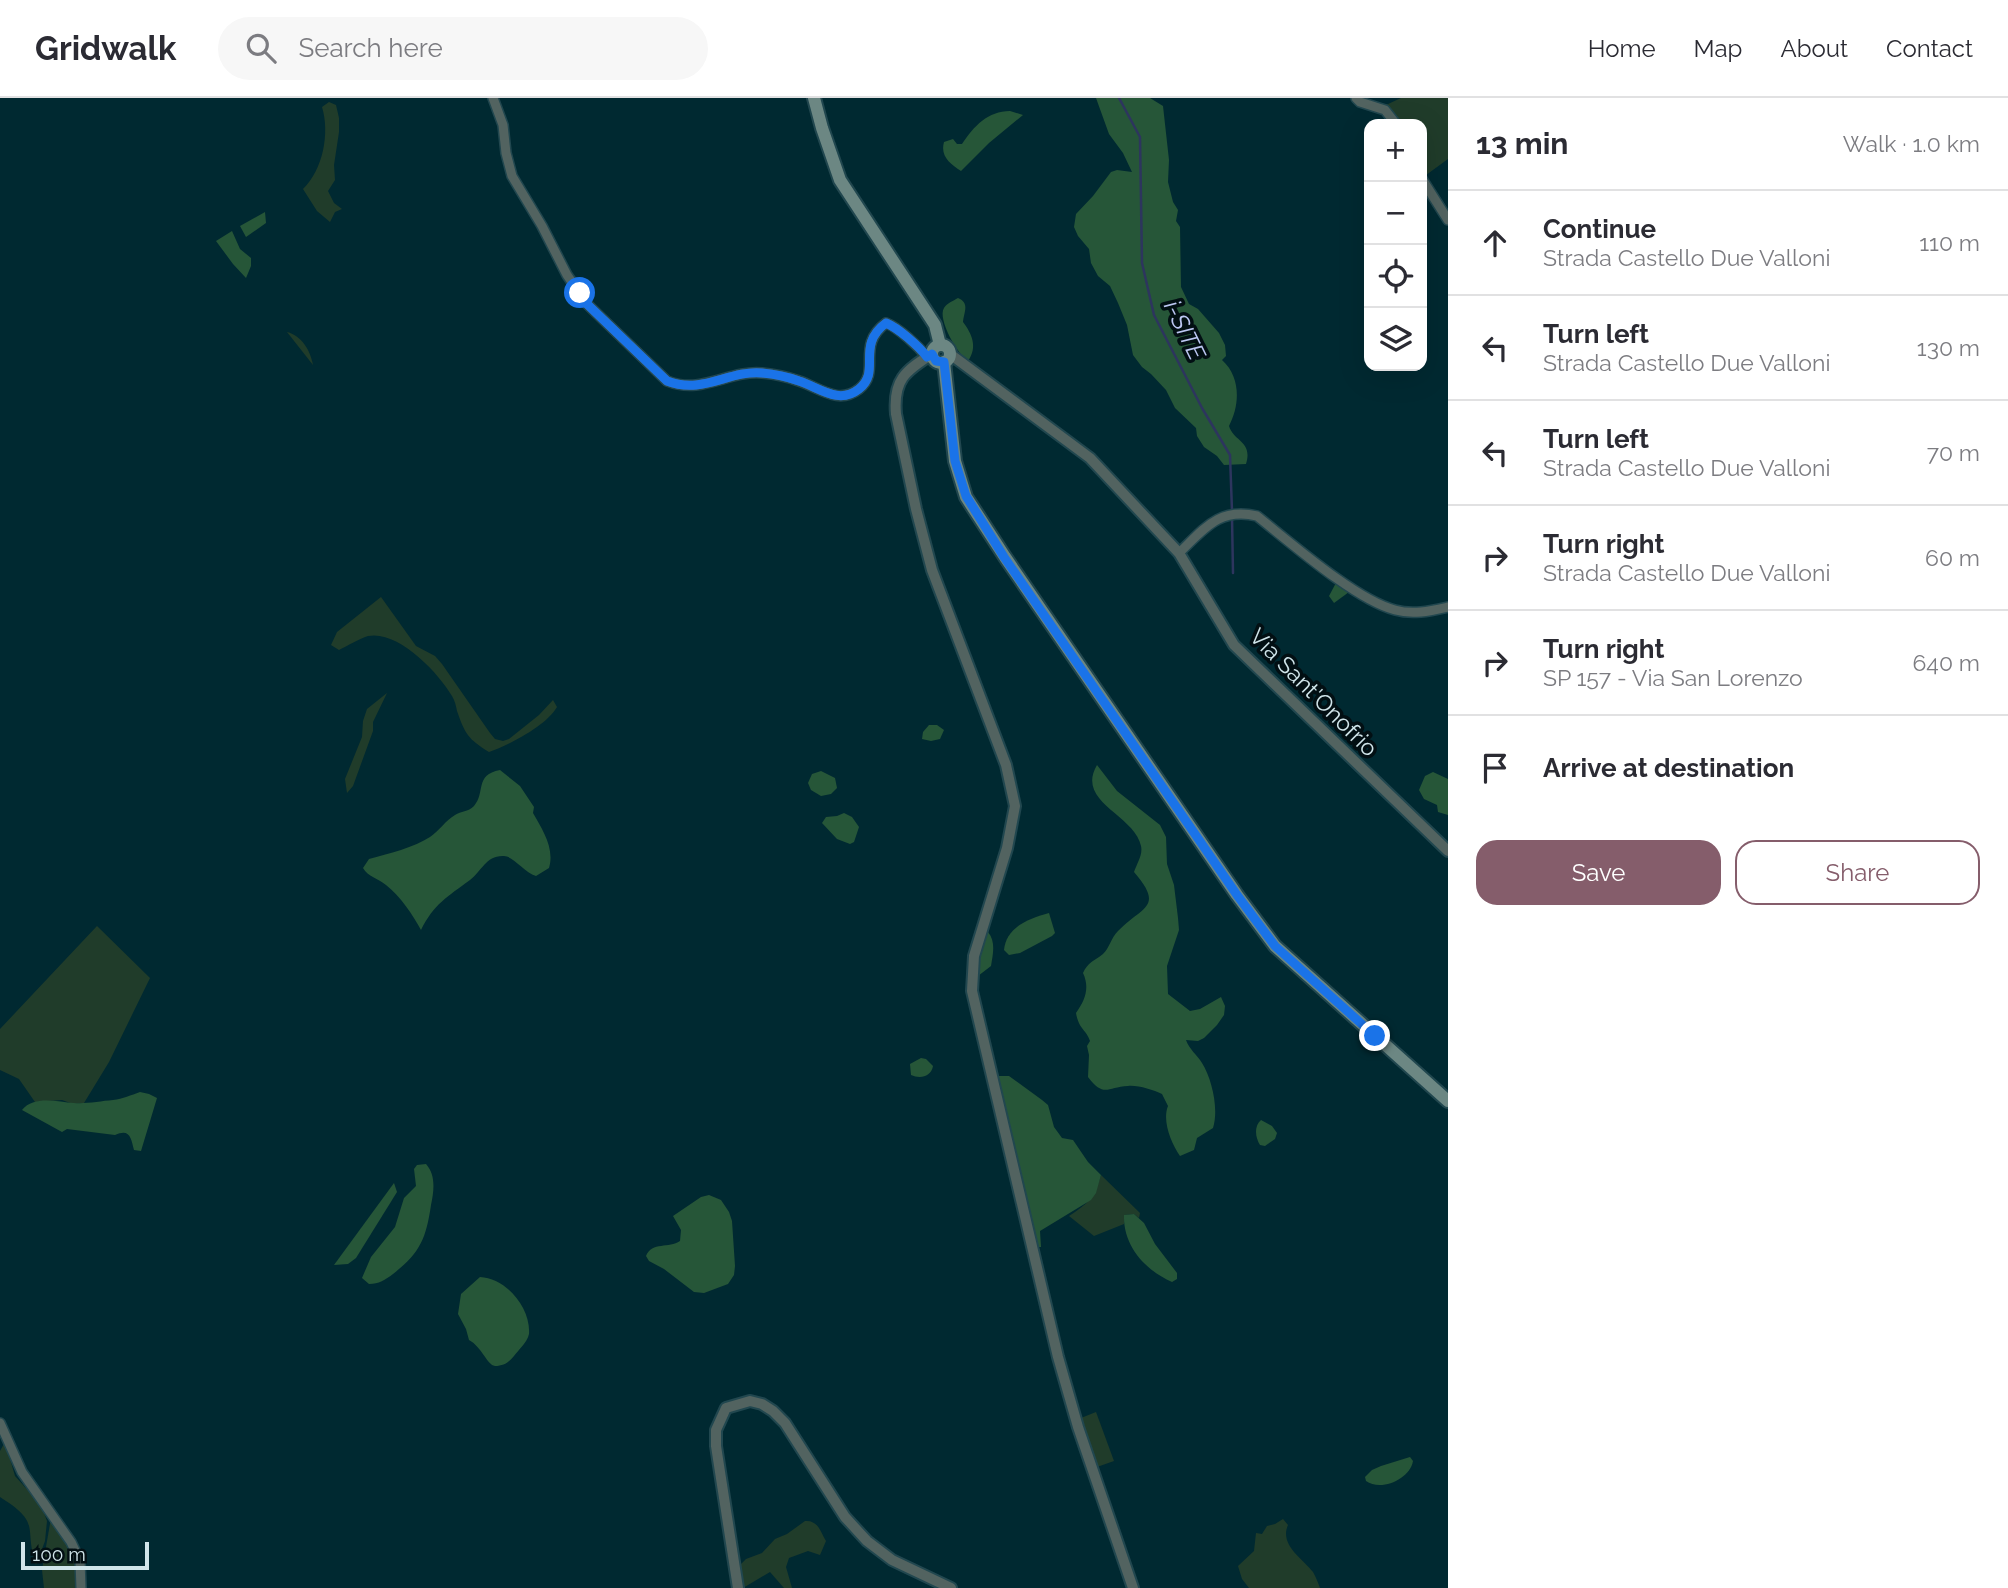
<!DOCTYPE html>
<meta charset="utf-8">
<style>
body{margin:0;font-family:Raleway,sans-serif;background:#f7f7f7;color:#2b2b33}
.controls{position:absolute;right:21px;top:21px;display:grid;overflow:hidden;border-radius:14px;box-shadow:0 7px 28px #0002}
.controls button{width:63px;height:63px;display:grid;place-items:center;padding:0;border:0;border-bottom:2px solid #e1e1e2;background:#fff;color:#2b2b33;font:35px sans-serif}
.scale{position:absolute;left:21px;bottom:18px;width:128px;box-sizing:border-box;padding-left:7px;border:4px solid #d0e5ea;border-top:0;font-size:19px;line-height:24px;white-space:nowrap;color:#d0e5ea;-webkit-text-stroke:5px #020f13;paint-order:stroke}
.stop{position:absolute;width:21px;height:21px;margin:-16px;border:5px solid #1a73e8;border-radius:50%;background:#fff}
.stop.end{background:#1a73e8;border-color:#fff;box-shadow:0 2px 7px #0008}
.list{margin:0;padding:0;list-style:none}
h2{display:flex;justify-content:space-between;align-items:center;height:91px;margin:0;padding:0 28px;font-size:30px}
h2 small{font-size:23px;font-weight:400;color:#7c7c81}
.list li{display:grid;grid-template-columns:46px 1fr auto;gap:21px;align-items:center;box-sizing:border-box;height:105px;padding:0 28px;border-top:2px solid #e1e1e2}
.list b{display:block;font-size:26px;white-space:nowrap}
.list p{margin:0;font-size:23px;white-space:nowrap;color:#7c7c81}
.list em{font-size:23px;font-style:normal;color:#7c7c81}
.actions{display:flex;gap:14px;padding:21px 28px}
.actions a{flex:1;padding:16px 0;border:2px solid #855d6b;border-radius:21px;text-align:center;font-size:24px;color:#855d6b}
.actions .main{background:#855d6b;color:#fff}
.icon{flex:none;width:38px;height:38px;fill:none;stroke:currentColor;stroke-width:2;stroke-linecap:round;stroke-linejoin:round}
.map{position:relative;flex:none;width:1448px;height:1490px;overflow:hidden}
header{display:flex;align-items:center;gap:42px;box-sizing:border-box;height:98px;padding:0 35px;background:#fff;border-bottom:2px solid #e1e1e2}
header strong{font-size:33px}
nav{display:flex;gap:38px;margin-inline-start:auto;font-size:24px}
.search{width:490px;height:63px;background:#f7f7f7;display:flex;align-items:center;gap:18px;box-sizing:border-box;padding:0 24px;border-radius:38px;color:#7c7c81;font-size:26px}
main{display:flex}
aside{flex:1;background:#fff}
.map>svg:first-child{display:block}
.green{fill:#203c2a}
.forest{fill:#265638}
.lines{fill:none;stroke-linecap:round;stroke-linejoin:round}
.stream{stroke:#2d355e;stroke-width:2.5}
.minor-casing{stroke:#21474f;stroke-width:12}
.tertiary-casing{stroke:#21474f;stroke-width:14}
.secondary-casing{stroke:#21474f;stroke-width:16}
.minor{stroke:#526360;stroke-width:9}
.tertiary{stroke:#526360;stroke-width:10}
.secondary{stroke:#6c8783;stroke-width:12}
.route{stroke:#1a73e8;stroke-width:9}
.labels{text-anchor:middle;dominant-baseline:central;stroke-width:7;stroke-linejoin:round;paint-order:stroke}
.street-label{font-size:23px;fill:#d0e5ea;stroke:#020f13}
.water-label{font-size:24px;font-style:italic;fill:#bcc7f2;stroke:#020f13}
</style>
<header>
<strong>Gridwalk</strong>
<div class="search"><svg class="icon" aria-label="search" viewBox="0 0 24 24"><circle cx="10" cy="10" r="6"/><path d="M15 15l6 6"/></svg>Search here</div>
<nav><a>Home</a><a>Map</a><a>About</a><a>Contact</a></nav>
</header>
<main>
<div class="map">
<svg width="1448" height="1490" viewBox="0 0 1448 1490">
<rect width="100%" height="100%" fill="#002931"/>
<!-- green -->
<g class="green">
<path d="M1401 0H1448V61L1422 80V26H1400L1391 12 1382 6H1388Z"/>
<path d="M329 4 336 7 339 20V34L334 67 335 82 328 93 334 105 342 111 335 114 330 124 317 113 303 91C323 72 330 35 322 9Z"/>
<path d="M287 234C302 238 310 252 313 267Z"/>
<path d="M381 499 416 548 435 558 442 566 490 635 495 641 503 643 509 641 539 617 553 602 557 609C546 628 509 647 489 654 468 641 465 636 457 613 456 608 455 603 452 598 438 574 398 532 368 538 361 540 347 548 339 552L331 547 337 534Z"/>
<path d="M387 595 373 624V633L353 688 347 695 345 681 362 639 363 623 367 611Z"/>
<path d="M97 828 150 880 109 964 84 1005 73 1006 62 1002 35 1004 19 981 0 972V931Z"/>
<path d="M1101 1077 1140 1115 1139 1120 1134 1116 1125 1117 1124 1126 1094 1138 1069 1118C1089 1105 1094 1100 1101 1077Z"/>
<path d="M1096 1314 1114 1363 1097 1369 1081 1320Z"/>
<path d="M5 1344 15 1378 41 1407 47 1423 45 1443 36 1467C23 1429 43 1426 0 1399V1353Z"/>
<path d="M51 1420C66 1443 77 1462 79 1490H44L42 1472Z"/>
<path d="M1283 1421 1288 1427C1279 1447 1303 1461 1313 1474 1316 1479 1318 1485 1320 1490H1249L1242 1481 1238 1468 1254 1453 1256 1435 1262 1436 1267 1428 1275 1426Z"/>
<path d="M805 1423C818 1422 820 1433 826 1443L820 1457 808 1453 789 1460 786 1469 792 1490H784L770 1474 743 1490 739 1468 746 1461 762 1455 775 1441 787 1436Z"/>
</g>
<!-- forest -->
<g class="forest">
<path d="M1096 0H1150L1163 8 1169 62 1168 84 1173 104 1178 112 1176 123 1180 129 1181 189 1189 206 1198 211 1219 235 1225 247 1226 258 1222 262C1241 279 1240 307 1229 328 1234 344 1253 343 1246 366L1224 367 1217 358 1204 349 1197 338 1196 330 1175 310 1166 292 1151 276 1142 269 1133 257 1127 227 1118 205 1110 188 1098 178 1091 165 1089 151 1078 138 1074 129 1076 116 1093 98 1111 74 1117 72 1132 74 1123 55 1109 36Z"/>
<path d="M1010 13 1023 17 989 45 961 73C950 66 940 58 944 44L953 41 957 46H962C974 28 988 13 1010 13Z"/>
<path d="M265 114 266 125 246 139 240 128Z"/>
<path d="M232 133 240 151 251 160V168L246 180 233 166 216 143Z"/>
<path d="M958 200C970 205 964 214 963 224 972 236 978 249 968 263 958 257 937 221 944 210 947 205 953 203 958 200Z"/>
<path d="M1337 483 1349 494 1334 505 1329 498Z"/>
<path d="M929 627H937L944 632 940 641 931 643 922 641 923 634Z"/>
<path d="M1097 667 1117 693 1160 727 1166 739 1167 766 1174 787 1178 820 1179 832 1167 868 1168 896 1190 913 1200 911 1221 899 1225 908 1224 917 1217 927 1204 940 1198 943 1186 942C1189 951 1197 957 1202 965 1212 981 1219 1011 1213 1030L1197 1040 1194 1052 1180 1058C1171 1045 1162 1023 1168 1008L1162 996C1153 992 1138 987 1128 988 1107 989 1104 1000 1088 979L1089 957 1087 948 1090 943C1086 931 1079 932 1076 915 1085 902 1090 890 1083 875 1088 864 1094 863 1103 856 1109 851 1111 840 1118 833 1142 808 1165 810 1134 774 1137 765 1143 757 1141 748 1135 717 1075 704 1097 667Z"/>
<path d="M500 672 520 688 534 709 533 715C542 731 555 750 549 770L536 778C524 774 513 758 504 758 486 757 482 773 470 782 447 799 434 806 421 832 413 817 400 798 386 787 378 780 368 779 363 770L369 761C388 756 415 749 430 739 439 733 446 722 455 717 461 713 468 714 474 708 486 694 474 677 500 672Z"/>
<path d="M821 673 835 680 837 690 831 696 821 698 811 692 808 685 812 676Z"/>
<path d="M1433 674 1448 681V717L1438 714 1437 707 1424 701 1419 692 1425 678Z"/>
<path d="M844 715 852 719 859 729 854 744 850 746 837 741 822 725 826 719 837 718Z"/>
<path d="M1049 815 1055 835 1052 838 1020 855 1009 857 1004 852C1006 829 1030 820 1049 815Z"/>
<path d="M984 832 988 834C996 844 993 856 991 868L978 878 976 859Z"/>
<path d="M921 960 926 961 933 968C931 979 920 981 911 977L910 966Z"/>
<path d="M996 978H1009L1042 1002 1048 1007 1054 1029 1062 1040 1073 1042 1088 1064 1101 1077 1096 1095 1091 1102 1040 1133 1041 1149H1035Z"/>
<path d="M140 994 149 996 157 1000 141 1053 134 1052C131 1040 130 1030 115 1037L67 1031 62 1034 22 1012C34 997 58 1004 74 1005 86 1006 101 1003 113 1002 123 1001 131 997 140 994Z"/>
<path d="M1261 1022 1272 1028 1277 1035 1275 1041 1265 1048 1260 1047C1255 1039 1254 1028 1261 1022Z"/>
<path d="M426 1066C436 1077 434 1093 431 1107 426 1141 420 1155 393 1176 385 1182 379 1186 369 1186L362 1180 371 1159 395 1129 404 1100 416 1088 414 1071 417 1067Z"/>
<path d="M394 1085 397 1094 356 1160 348 1166 334 1167Z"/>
<path d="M709 1097 721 1102 729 1114 732 1123 735 1168 734 1177 728 1186 704 1195 694 1194 664 1171 649 1163 646 1158C652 1143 669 1151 680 1143L681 1132 673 1118 701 1099Z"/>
<path d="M1134 1116 1144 1125 1155 1146 1177 1175V1181L1172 1184C1145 1172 1123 1148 1124 1117Z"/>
<path d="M480 1179C506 1180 531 1210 529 1236 527 1245 519 1251 514 1258 509 1264 504 1268 495 1268 487 1267 482 1249 469 1242L466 1231 458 1216 461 1196Z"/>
<path d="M1410 1359 1413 1363C1410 1381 1381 1394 1366 1383L1365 1379 1372 1372 1381 1368Z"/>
</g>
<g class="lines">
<!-- stream -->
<g class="stream">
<path d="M1119 0 1140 39 1142 165 1154 217 1202 310 1230 357 1232 413"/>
<path d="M1232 419 1233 475"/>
</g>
<!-- minor casing -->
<g class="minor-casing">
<g id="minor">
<path d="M493 0 503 27 506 55 512 78 542 128 567 177 587 206 667 283C703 297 728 272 762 275 774 276 788 279 799 283 820 290 838 307 859 291 882 273 855 248 886 225 899 230 918 248 927 259"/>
<path d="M1356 0 1360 4 1385 12 1396 26"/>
<path d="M1422 81 1448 122"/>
<path d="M1179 455C1204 431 1219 409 1257 418 1291 445 1356 502 1395 512 1413 517 1430 513 1448 509"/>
<path d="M0 1325 22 1374 71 1444 80 1463 81 1490"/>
</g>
</g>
<!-- tertiary casing -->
<g class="tertiary-casing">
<g id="tertiary">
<path d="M932 256C905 273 893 282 896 316L916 411 932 472 1006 667 1015 708 1007 750 974 858 972 893 1058 1259 1078 1329 1133 1490"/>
<path d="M950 256 1090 360 1179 455 1234 547 1448 753"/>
<path d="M738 1490 716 1348V1332L726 1310 750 1303 762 1306 773 1313 785 1325 845 1419 867 1443 892 1462 951 1490"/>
</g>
</g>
<!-- secondary casing -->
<g class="secondary-casing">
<g id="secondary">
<path d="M814 0 822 30 840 82 935 227 940 247"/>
<circle cx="941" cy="256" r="9"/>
<path d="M944 264 955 363 966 399 1005 459 1237 797 1275 848 1448 1003"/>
</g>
</g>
<!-- minor -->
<use href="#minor" class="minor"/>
<!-- tertiary -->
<use href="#tertiary" class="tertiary"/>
<!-- secondary -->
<use href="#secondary" class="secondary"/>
</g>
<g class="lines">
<!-- route -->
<path class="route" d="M580 195 587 206 667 283C703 297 728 272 762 275 774 276 788 279 799 283 820 290 839 307 859 291 882 273 855 248 886 225 898 230 919 248 927 259L932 256 936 263 944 264 955 363 966 398 1004 459 1237 797 1275 848 1375 938"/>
</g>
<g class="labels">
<!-- street labels -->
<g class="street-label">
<text transform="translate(1314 594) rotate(45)">Via Sant'Onofrio</text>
</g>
<!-- water labels -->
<g class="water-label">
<text transform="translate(1185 232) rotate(64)">i-SITE</text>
</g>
</g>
</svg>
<div class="controls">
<button>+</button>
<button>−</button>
<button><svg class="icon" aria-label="locate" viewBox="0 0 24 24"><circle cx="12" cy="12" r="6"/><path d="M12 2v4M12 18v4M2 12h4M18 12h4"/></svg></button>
<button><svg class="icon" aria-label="layers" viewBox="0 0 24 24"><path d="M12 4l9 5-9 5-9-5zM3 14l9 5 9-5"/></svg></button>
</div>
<div class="scale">100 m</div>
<div class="stop" style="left:580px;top:195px"></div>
<div class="stop end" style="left:1375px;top:938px"></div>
</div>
<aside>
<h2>13 min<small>Walk · 1.0 km</small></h2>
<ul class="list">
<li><svg class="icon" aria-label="ahead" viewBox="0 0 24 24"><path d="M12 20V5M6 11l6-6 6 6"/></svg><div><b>Continue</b><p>Strada Castello Due Valloni</p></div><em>110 m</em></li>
<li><svg class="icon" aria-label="left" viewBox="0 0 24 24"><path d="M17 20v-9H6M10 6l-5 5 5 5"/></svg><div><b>Turn left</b><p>Strada Castello Due Valloni</p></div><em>130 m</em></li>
<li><svg class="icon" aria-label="left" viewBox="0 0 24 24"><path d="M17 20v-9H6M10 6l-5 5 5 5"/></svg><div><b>Turn left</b><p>Strada Castello Due Valloni</p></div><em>70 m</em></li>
<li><svg class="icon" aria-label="right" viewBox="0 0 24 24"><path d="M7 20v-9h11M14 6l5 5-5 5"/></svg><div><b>Turn right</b><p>Strada Castello Due Valloni</p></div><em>60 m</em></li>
<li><svg class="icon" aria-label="right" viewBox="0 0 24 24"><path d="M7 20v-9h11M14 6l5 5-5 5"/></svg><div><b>Turn right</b><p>SP 157 - Via San Lorenzo</p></div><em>640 m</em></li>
<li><svg class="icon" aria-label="arrive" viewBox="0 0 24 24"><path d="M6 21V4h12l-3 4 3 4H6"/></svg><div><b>Arrive at destination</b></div></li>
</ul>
<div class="actions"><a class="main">Save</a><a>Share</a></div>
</aside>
</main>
